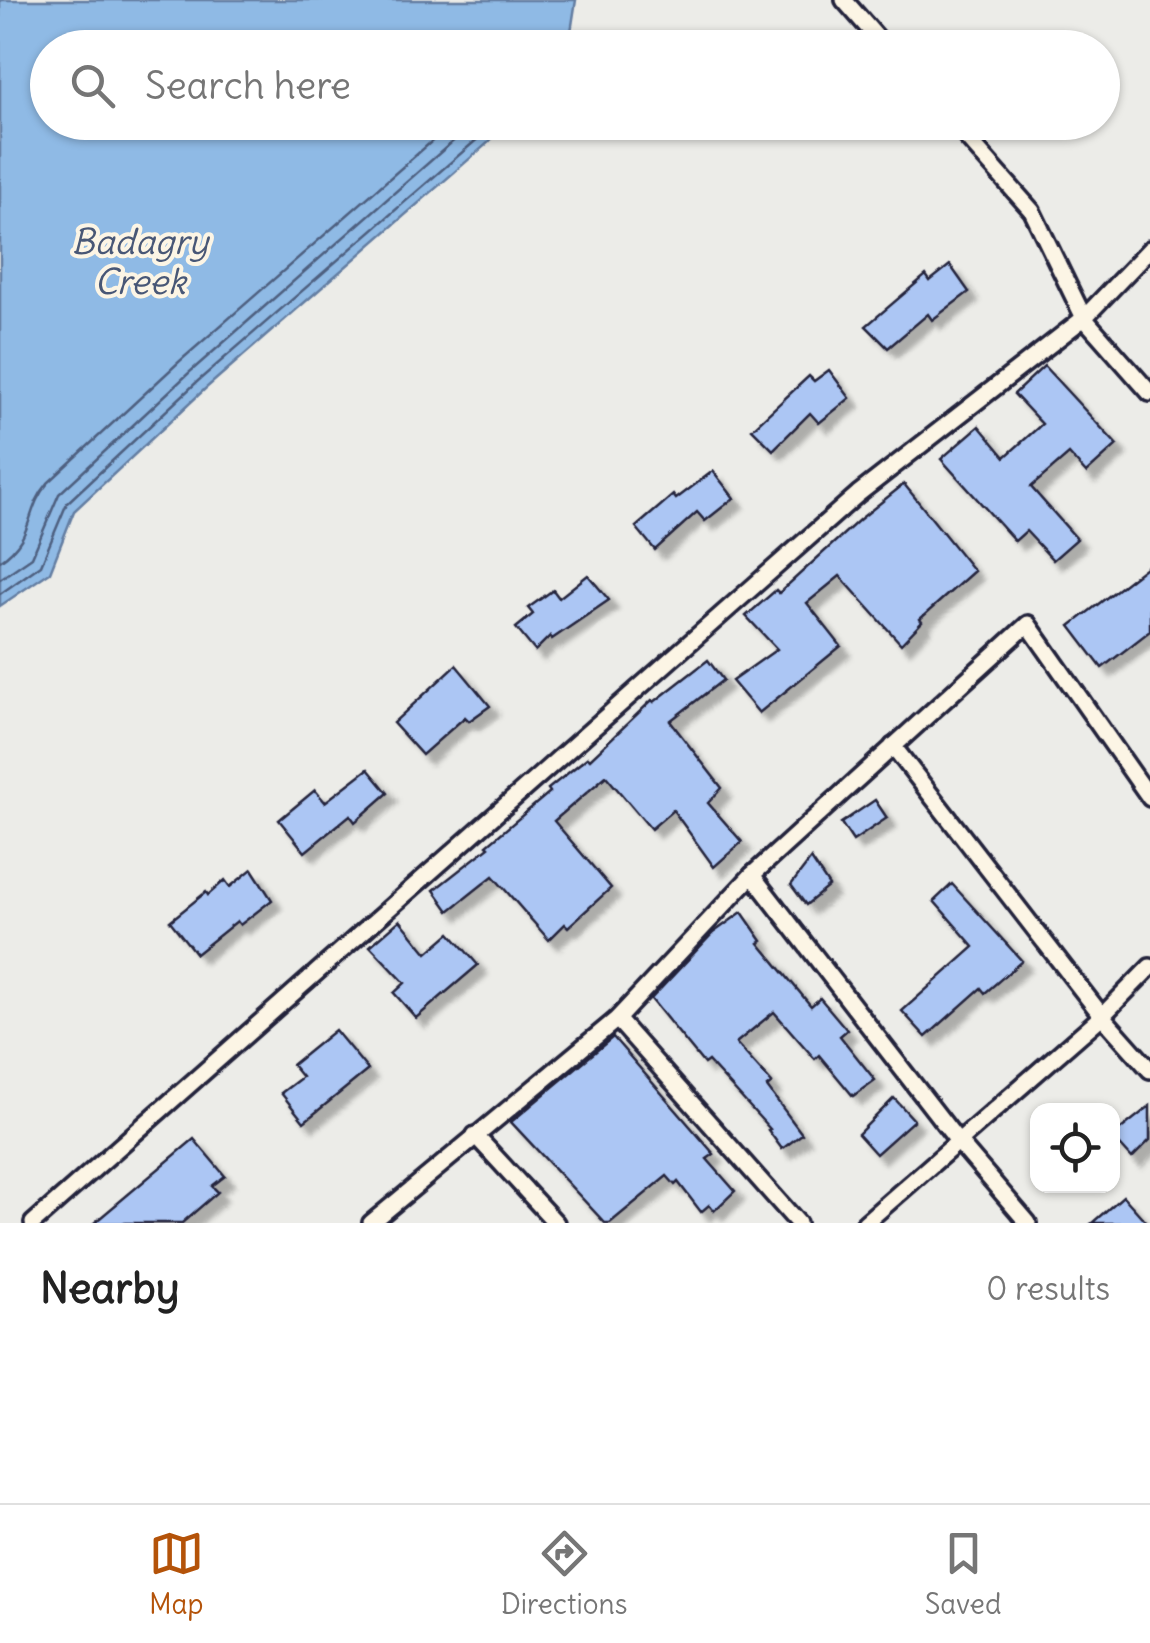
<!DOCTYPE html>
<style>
body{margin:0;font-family:Delius,sans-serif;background:#f2f2f2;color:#222}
.controls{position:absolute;right:30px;bottom:30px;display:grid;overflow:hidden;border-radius:20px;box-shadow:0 2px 8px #0004}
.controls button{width:90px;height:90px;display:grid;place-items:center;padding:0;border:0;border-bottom:2px solid #e0e0e0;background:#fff;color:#222;font:50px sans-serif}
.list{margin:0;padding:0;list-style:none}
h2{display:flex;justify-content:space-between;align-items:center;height:130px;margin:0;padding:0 40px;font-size:42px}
h2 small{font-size:32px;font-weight:400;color:#767676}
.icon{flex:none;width:55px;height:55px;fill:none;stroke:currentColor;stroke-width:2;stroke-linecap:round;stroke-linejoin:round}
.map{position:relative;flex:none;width:1150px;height:1223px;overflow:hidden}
.search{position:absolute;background:#fff;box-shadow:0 2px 8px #0004;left:30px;right:30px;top:30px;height:110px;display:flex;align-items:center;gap:25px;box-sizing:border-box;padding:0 35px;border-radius:55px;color:#767676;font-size:38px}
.sheet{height:280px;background:#fff}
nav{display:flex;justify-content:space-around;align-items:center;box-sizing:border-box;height:140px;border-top:2px solid #e0e0e0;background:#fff;font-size:28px;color:#767676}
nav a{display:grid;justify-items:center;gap:5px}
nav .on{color:#b45309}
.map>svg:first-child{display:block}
.water{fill:#8fbae5;stroke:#637da1;stroke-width:2.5}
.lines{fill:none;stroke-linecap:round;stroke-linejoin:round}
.shore{stroke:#4e5f7f;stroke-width:2.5}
.building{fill:#acc6f4;stroke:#22223b;stroke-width:2.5;filter:url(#shadow)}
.lane-casing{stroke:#22223b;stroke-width:22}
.lane{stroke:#fcf5e5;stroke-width:15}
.labels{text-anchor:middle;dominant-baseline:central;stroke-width:8;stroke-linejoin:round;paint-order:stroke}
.water-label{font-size:35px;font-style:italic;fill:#485776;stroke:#fcf5e5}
</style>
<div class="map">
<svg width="1150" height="1223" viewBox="0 0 1150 1223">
<defs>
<filter id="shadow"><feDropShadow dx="9" dy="9" stdDeviation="2.5" flood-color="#0004"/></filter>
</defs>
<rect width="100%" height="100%" fill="#ecece8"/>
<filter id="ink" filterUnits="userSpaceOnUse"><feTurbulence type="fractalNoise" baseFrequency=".01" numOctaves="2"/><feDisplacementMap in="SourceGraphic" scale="20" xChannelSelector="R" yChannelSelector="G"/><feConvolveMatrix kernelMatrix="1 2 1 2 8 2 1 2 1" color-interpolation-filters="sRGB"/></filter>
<g filter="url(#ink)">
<!-- water -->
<path class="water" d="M0 0H576L570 38 563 47 48 48V122L504 123 489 142 205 389 74 511 50 572 0 606Z"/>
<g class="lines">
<!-- shore -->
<g class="shore">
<path d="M0 561C36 536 24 511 48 483L180 361 454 122"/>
<path d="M0 579 32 557 59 494 190 372 475 122"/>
<path d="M0 594 41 565 67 503 198 381 481 136 491 122"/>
</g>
</g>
<!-- building -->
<g class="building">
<path d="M950 265 969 292 932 320 928 314 888 348 866 326 926 275 930 281Z"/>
<path d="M1044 366 1117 445 1086 473 1069 454 1031 487 1077 539 1053 560 1026 531 1015 541 941 459 979 426 1005 457 1042 424 1014 394Z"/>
<path d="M829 370 850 398 819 423 810 413 773 450 752 429 809 376 814 381Z"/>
<path d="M713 471 734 498 705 521 697 512 655 550 636 527 673 495 676 499Z"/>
<path d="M904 484 974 571 920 619 922 622 901 644 840 576 807 603 841 646 759 713 732 681 777 649 746 616 776 590 779 593 859 520Z"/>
<path d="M1150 564V631L1102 668 1070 626Z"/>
<path d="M588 575 609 600 552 639 550 636 535 651 516 628 533 614 528 608 553 590 559 598Z"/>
<path d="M708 660 723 680 670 721 722 788 708 803 742 842 714 867 673 810 651 829 606 776 554 821 611 888 568 927 565 924 549 940 493 876 449 911 434 890 489 847 487 845 550 792 548 789 588 757 590 759 652 700 654 702Z"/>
<path d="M456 665 490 706 469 721 465 717 422 755 393 723Z"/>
<path d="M368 769 388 793 355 822 350 815 305 852 279 820 315 790 325 802Z"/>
<path d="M875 800 887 818 853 841 841 823Z"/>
<path d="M811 859 829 886 806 905 791 885Z"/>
<path d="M252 869 272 900 240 925 237 921 196 954 170 921 206 892 208 895 225 880 230 887Z"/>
<path d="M952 884 1022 961 985 993 981 988 926 1037 902 1011 974 947 934 901Z"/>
<path d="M742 912 762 941 759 943 811 1006 820 998 847 1030 840 1036 875 1080 853 1096 819 1055 815 1059 774 1012 736 1043 772 1083 767 1087 802 1134 782 1149 768 1130 770 1129 708 1061 704 1064 651 999 713 933Z"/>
<path d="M400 920 427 953 450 933 478 965 416 1018 394 993 405 983 370 946Z"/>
<path d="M335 1030 368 1070 304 1122 281 1093 302 1077 292 1065Z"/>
<path d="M613 1037 714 1154 707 1159 735 1191 714 1211 709 1205 701 1212 678 1182 675 1185 667 1176 610 1223H605L511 1122Z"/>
<path d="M894 1098 914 1120 876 1154 858 1134Z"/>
<path d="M1150 1106V1140L1132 1158 1112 1136Z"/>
<path d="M194 1139 225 1176 212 1186 218 1192 182 1223H94Z"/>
<path d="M1123 1196 1147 1223H1092Z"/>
</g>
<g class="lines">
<!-- lane casing -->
<g class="lane-casing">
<g id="lane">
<path d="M844 0 886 48"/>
<path d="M953 122 1032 211 1084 318 1150 393"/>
<path d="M893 746 1102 1016 1150 1070"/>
<path d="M752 875 957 1140 1028 1223"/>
<path d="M617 1019 798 1223"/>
<path d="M475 1135 556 1223"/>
<path d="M33 1223 858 494 1084 318 1150 249"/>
<path d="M371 1223 617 1019 752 875 1028 624 1150 798"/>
<path d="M865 1223 1102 1016 1150 967"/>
</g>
</g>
<!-- lane -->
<use href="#lane" class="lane"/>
</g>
</g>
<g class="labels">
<!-- water labels -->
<g class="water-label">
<text x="140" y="241">Badagry<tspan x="140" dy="40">Creek</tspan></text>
</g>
</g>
</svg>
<div class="controls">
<button><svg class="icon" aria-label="locate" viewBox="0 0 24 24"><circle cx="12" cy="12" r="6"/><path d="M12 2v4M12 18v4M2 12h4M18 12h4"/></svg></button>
</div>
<div class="search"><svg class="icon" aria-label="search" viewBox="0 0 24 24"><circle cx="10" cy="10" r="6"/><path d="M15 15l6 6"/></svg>Search here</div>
</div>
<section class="sheet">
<h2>Nearby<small>0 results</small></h2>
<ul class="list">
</ul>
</section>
<nav>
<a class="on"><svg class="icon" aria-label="map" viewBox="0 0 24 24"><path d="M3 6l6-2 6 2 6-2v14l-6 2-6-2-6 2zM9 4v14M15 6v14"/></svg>Map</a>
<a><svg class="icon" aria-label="directions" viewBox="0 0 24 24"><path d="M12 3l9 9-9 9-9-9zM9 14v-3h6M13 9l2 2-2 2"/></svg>Directions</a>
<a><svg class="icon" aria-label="saved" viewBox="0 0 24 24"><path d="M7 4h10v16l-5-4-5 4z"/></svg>Saved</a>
</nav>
